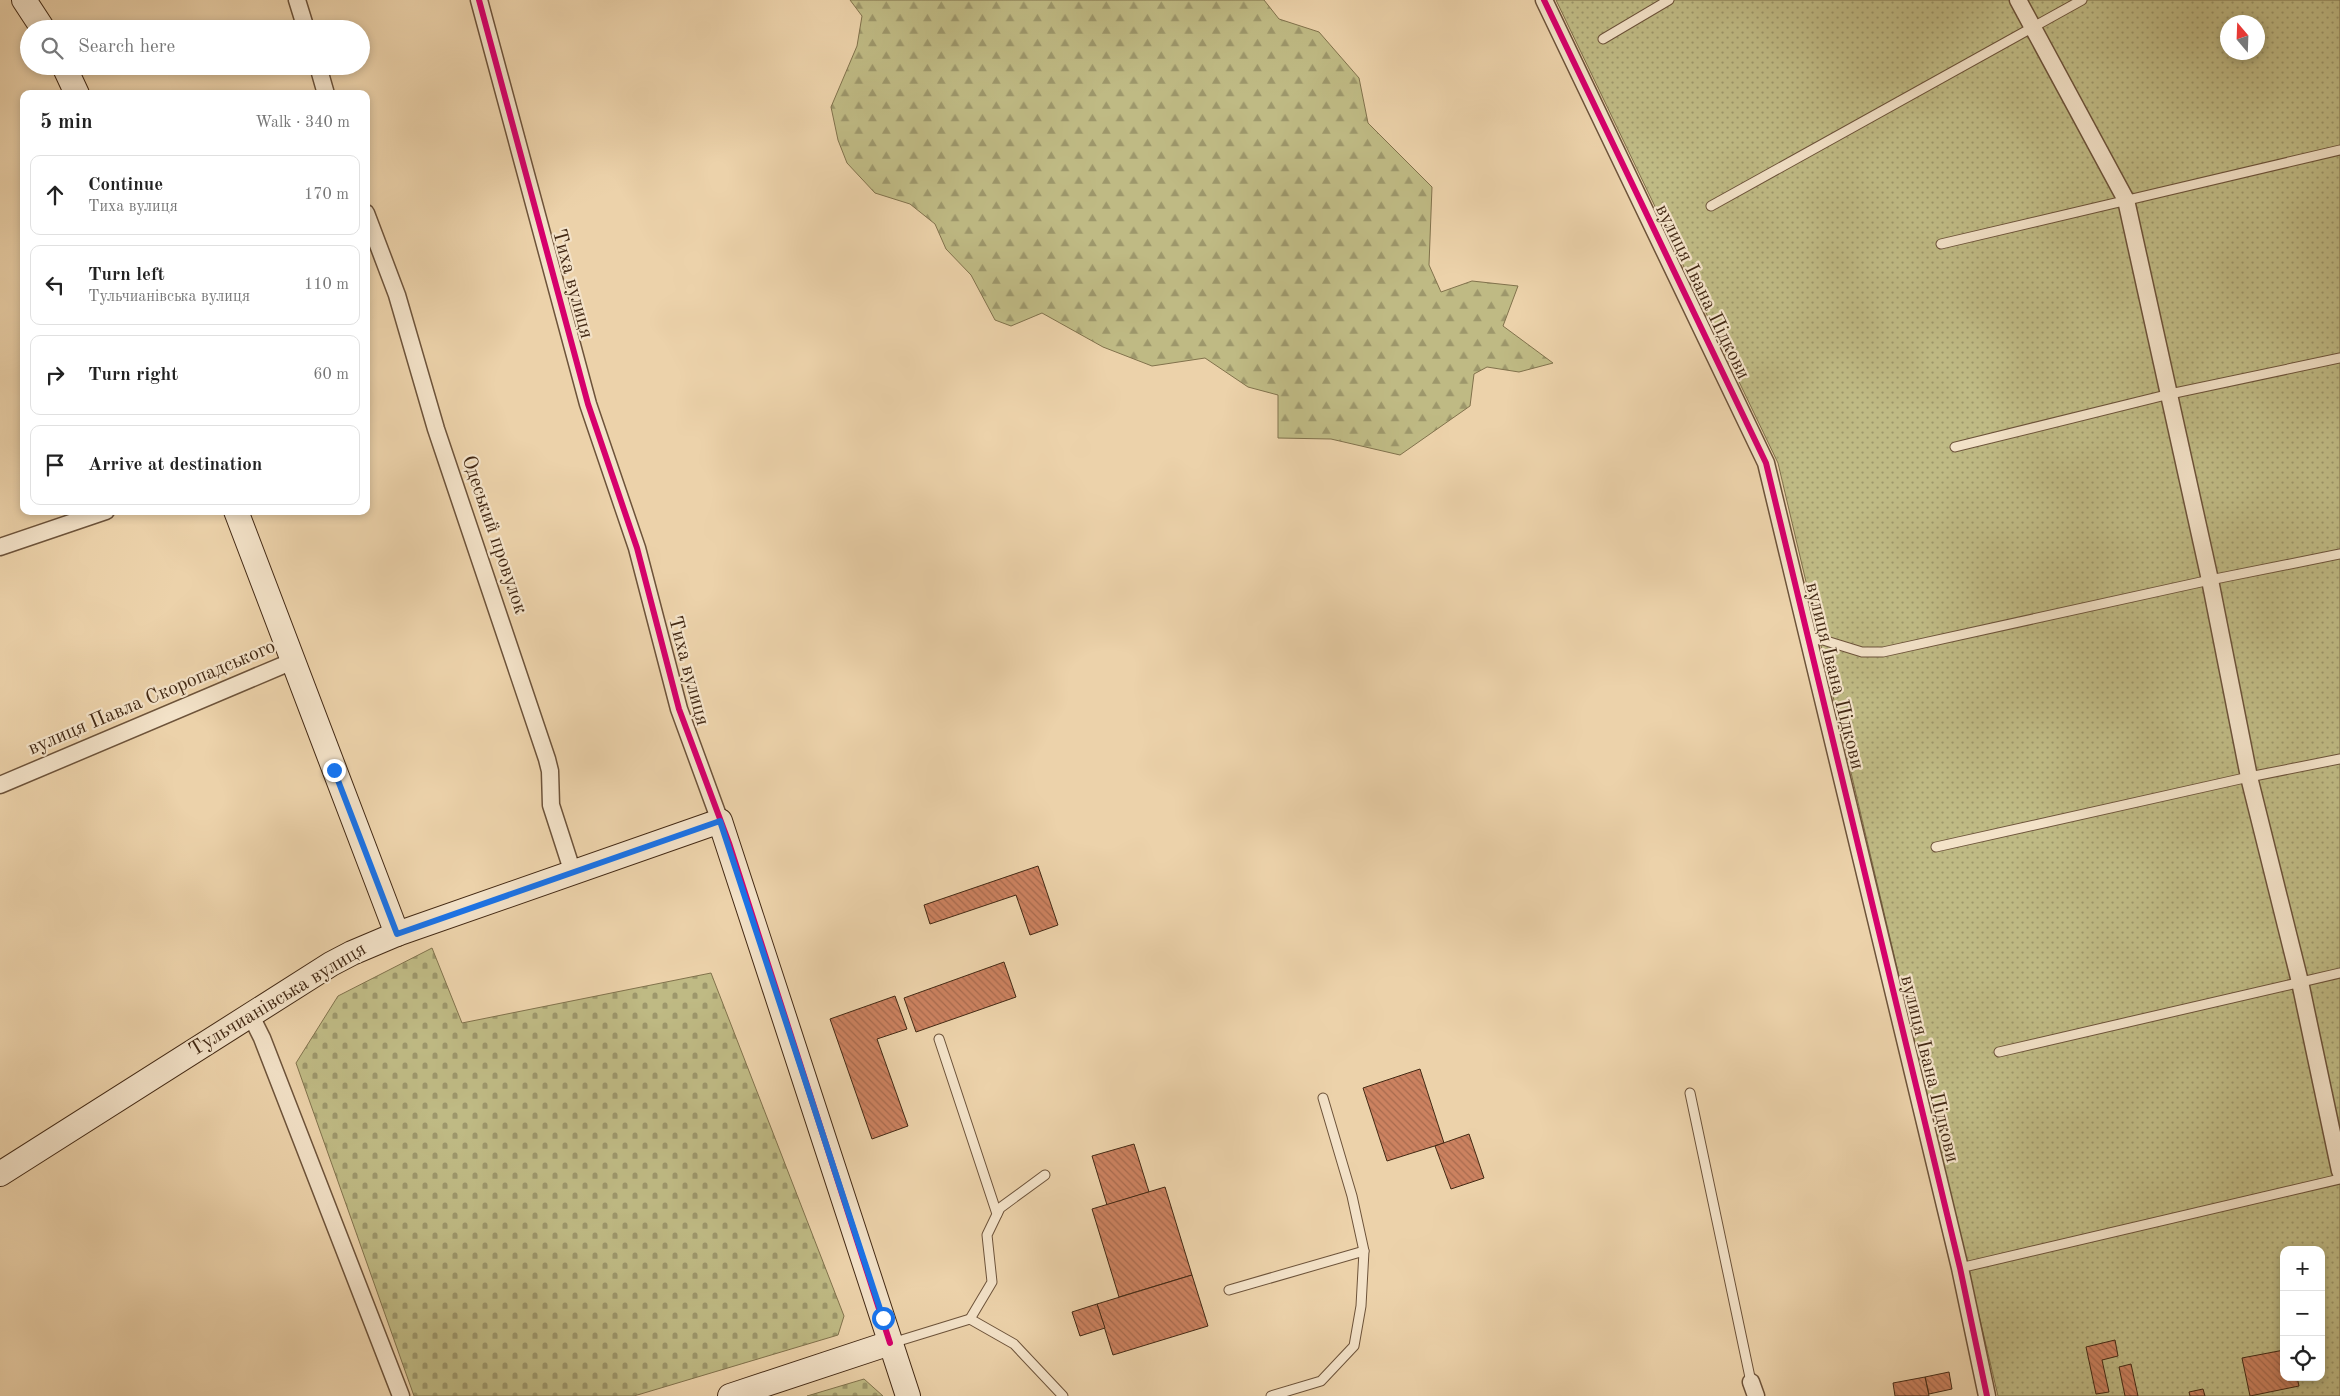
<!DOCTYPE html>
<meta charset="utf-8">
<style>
body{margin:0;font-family:"Old Standard TT",serif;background:#f6f6f6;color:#222}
.controls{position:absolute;right:15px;bottom:15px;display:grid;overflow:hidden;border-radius:10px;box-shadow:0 2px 8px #0003}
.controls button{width:45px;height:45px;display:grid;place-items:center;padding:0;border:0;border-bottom:1px solid #e0e0e0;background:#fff;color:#222;font:25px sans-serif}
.compass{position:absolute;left:2220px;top:15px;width:45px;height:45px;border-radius:50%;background:#fff;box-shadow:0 2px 8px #0003;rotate:341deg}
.stop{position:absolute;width:15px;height:15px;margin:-11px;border:4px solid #1a73e8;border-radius:50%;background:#fff}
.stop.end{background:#1a73e8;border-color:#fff;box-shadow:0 1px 5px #0008}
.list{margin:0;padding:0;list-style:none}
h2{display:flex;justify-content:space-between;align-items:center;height:65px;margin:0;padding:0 20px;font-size:21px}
h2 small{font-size:16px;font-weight:400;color:#767676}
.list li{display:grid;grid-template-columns:32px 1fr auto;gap:15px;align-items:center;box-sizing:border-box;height:80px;margin:0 10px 10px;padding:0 10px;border:1px solid #e0e0e0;border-radius:10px}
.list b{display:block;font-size:19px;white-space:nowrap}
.list p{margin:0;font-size:16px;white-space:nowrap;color:#767676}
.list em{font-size:16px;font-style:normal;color:#767676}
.icon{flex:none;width:28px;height:28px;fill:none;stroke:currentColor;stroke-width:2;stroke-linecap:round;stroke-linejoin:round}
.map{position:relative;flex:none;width:2340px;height:1396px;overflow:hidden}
.search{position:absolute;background:#fff;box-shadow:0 2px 8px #0003;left:20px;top:20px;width:350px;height:55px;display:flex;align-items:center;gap:12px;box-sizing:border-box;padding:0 18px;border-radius:28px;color:#767676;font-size:19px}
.panel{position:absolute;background:#fff;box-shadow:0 2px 8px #0003;left:20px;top:90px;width:350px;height:425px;border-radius:10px}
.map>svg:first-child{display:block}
.forest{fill:url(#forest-firs);stroke:#81724c}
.cemetery{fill:url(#cemetery-stones);stroke:#81724c}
.garden{fill:url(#garden-dots);stroke:#81724c;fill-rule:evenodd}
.building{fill:url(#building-back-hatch);stroke:#432914}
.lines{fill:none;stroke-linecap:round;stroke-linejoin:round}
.lane-casing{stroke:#6d533a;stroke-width:11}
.street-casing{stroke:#6d533a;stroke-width:19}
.secondary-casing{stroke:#432914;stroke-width:26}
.lane{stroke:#f3e2c8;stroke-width:9}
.street{stroke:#f3e2c8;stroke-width:16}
.secondary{stroke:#f3e2c8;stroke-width:24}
.cycleway-casing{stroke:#f3e2c8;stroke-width:9}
.cycleway{stroke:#d6006c;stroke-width:6}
.route{stroke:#1a73e8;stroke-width:6}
.labels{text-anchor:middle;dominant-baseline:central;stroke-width:4.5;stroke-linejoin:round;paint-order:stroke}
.street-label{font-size:20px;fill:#432914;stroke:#f3e2c8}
</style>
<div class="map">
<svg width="2340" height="1396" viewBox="0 0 2340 1396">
<defs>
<pattern id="forest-firs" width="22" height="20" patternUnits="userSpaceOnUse" patternTransform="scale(1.25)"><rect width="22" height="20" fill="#bfba84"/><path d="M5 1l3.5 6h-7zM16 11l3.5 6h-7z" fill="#9d976b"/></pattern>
<pattern id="cemetery-stones" width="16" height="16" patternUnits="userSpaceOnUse" patternTransform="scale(1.25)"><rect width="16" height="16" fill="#bfba84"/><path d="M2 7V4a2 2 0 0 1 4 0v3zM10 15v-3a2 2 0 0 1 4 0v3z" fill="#9d976b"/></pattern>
<pattern id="garden-dots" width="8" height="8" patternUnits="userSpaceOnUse" patternTransform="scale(1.25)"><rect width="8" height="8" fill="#bfba84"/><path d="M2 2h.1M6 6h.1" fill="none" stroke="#9d976b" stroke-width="1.8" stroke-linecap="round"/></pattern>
<pattern id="building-back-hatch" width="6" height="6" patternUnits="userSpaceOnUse" patternTransform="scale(1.25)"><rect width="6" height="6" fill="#cc8260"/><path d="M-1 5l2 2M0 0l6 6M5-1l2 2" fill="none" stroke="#a76a4e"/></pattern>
</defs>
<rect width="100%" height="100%" fill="#ecd2aa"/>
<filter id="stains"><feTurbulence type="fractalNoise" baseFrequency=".004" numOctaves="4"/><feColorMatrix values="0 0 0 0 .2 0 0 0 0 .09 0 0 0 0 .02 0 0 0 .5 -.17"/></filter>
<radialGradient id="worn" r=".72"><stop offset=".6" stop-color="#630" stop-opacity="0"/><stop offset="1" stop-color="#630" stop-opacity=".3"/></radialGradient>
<!-- forest -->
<path class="forest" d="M850 0H1264L1279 19 1319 32 1359 78 1368 123 1432 187 1429 265 1441 292 1472 281 1518 286 1503 326 1553 363 1519 372 1487 367 1474 374 1470 406 1400 455 1331 439 1278 438V395L1248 387 1205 358 1152 366 1103 347 1042 313 1011 326 995 320 971 275 946 249 935 224 910 204 875 193 847 163 838 140 831 107 857 46 862 16Z"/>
<!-- cemetery -->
<g class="cemetery">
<path d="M432 948 462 1023 711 973 844 1316 838 1335 634 1396H414L296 1063 338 996Z"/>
<path d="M864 1379 883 1396H807Z"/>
</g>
<!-- garden -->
<path class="garden" d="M1556 0H2340V1396H1998L1778 463ZM2228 22H2258V52H2228ZM2284 1250H2321V1377H2284Z"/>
<!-- building -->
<g class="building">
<path d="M1038 866 1058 925 1030 935 1016 895 930 924 924 905Z"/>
<path d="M1004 962 1016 997 916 1032 904 998Z"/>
<path d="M895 996 907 1029 877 1039 908 1126 872 1139 830 1019Z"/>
<path d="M1420 1069 1444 1143 1387 1161 1363 1088Z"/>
<path d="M1469 1134 1484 1178 1451 1189 1435 1146Z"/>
<path d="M1134 1144 1149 1192 1107 1205 1092 1156Z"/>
<path d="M1165 1187 1192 1275 1119 1297 1092 1209Z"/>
<path d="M1192 1275 1208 1326 1113 1355 1097 1304Z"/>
<path d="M1097 1304 1105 1328 1080 1336 1072 1312Z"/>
<path d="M2115 1340 2118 1356 2102 1360 2109 1392 2096 1394 2086 1347Z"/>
<path d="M2284 1350V1377H2297L2299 1386 2250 1396 2242 1358Z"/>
<path d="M2131 1364 2138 1396H2125L2119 1367Z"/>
<path d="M1949 1372 1952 1389 1929 1394 1925 1377Z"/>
<path d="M1925 1377 1929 1396H1895L1893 1383Z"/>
<path d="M2203 1389 2205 1396H2190L2189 1392Z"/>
</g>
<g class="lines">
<!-- lane casing -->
<g class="lane-casing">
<g id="lane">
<path d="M1603 39 1669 0"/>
<path d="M1711 206 2082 0"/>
<path d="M1941 244 2340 150"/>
<path d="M1955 447 2170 394 2340 358"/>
<path d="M1808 639 1823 640 1862 652H1883L2210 580 2340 554"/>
<path d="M1936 847 2249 777 2340 759"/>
<path d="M939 1039 997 1214"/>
<path d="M1999 1052 2340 973"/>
<path d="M1690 1093 1751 1382"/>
<path d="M1960 1268 2340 1179"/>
<path d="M1229 1290 1364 1251"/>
<path d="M970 1319 992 1282 987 1235 1000 1208 1045 1175"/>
<path d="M892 1343 970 1319 1014 1344 1063 1396"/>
<path d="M1271 1396 1321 1381 1354 1346 1361 1306 1364 1251 1352 1196 1323 1098"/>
</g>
</g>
<!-- street casing -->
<g class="street-casing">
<g id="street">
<path d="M297 0 306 29"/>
<path d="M479 0 588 404 637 548 679 709 720 821"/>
<path d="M1544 0 1766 463 1960 1268 1987 1396"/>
<path d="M2018 0 2126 200 2210 580 2249 777 2300 982 2340 1171"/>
<path d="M318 66 326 94"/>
<path d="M366 213 397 295 436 429 547 759 550 771 551 805 573 873"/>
<path d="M0 547 106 511"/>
<path d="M0 785 293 661"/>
<path d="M250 1014 262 1038 401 1396"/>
<path d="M1751 1382 1756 1396"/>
</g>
</g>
<!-- secondary casing -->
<g class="secondary-casing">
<g id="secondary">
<path d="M24 0 43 29"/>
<path d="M64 66 77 94"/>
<path d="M236 511 397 934"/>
<path d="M0 1174 331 964 352 953 397 934 720 821 908 1396"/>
<path d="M730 1396 890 1343"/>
</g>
</g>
<!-- lane -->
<use href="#lane" class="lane"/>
<!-- street -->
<use href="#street" class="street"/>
<!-- secondary -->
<use href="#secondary" class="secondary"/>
<!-- cycleway casing -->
<g class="cycleway-casing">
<g id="cycleway">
<path d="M479 0 588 404 637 548 679 709 729 843 890 1343"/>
<path d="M1544 0 1766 463 1960 1268 1987 1396"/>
</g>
</g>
<!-- cycleway -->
<use href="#cycleway" class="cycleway"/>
</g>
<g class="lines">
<!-- route -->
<path class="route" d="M334 770 397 934 720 821 883 1318"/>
</g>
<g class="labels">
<!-- street labels -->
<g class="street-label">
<text transform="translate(572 284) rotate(75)">Тиха вулиця</text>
<text transform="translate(1702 292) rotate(64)">вулиця Івана Підкови</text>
<text transform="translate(494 535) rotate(71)">Одеський провулок</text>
<text transform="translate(688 671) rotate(75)">Тиха вулиця</text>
<text transform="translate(1834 676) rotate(76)">вулиця Івана Підкови</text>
<text transform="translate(152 698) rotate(-23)">вулиця Павла Скоропадського</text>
<text transform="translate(278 1000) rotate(-31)">Тульчианівська вулиця</text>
<text transform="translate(1929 1069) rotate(76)">вулиця Івана Підкови</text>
</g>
</g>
<rect width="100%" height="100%" filter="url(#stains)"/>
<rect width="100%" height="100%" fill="url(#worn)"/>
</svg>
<div class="controls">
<button>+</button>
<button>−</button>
<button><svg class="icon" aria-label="locate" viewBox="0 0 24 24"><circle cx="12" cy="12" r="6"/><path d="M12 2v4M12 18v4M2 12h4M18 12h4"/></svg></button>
</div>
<svg class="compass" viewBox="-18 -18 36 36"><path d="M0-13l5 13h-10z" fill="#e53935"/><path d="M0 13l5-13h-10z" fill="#767676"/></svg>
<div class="stop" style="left:883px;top:1318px"></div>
<div class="stop end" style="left:334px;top:770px"></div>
<div class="search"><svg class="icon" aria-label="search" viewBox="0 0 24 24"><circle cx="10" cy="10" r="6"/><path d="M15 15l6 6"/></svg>Search here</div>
<section class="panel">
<h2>5 min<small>Walk · 340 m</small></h2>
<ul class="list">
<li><svg class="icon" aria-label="ahead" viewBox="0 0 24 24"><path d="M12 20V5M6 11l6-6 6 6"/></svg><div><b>Continue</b><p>Тиха вулиця</p></div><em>170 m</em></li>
<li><svg class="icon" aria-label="left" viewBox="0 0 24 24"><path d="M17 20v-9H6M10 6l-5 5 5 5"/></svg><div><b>Turn left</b><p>Тульчианівська вулиця</p></div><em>110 m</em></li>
<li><svg class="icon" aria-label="right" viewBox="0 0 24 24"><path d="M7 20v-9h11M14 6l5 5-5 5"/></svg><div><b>Turn right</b></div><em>60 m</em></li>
<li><svg class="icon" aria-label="arrive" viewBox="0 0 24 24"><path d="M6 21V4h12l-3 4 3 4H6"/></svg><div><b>Arrive at destination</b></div></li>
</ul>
</section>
</div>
